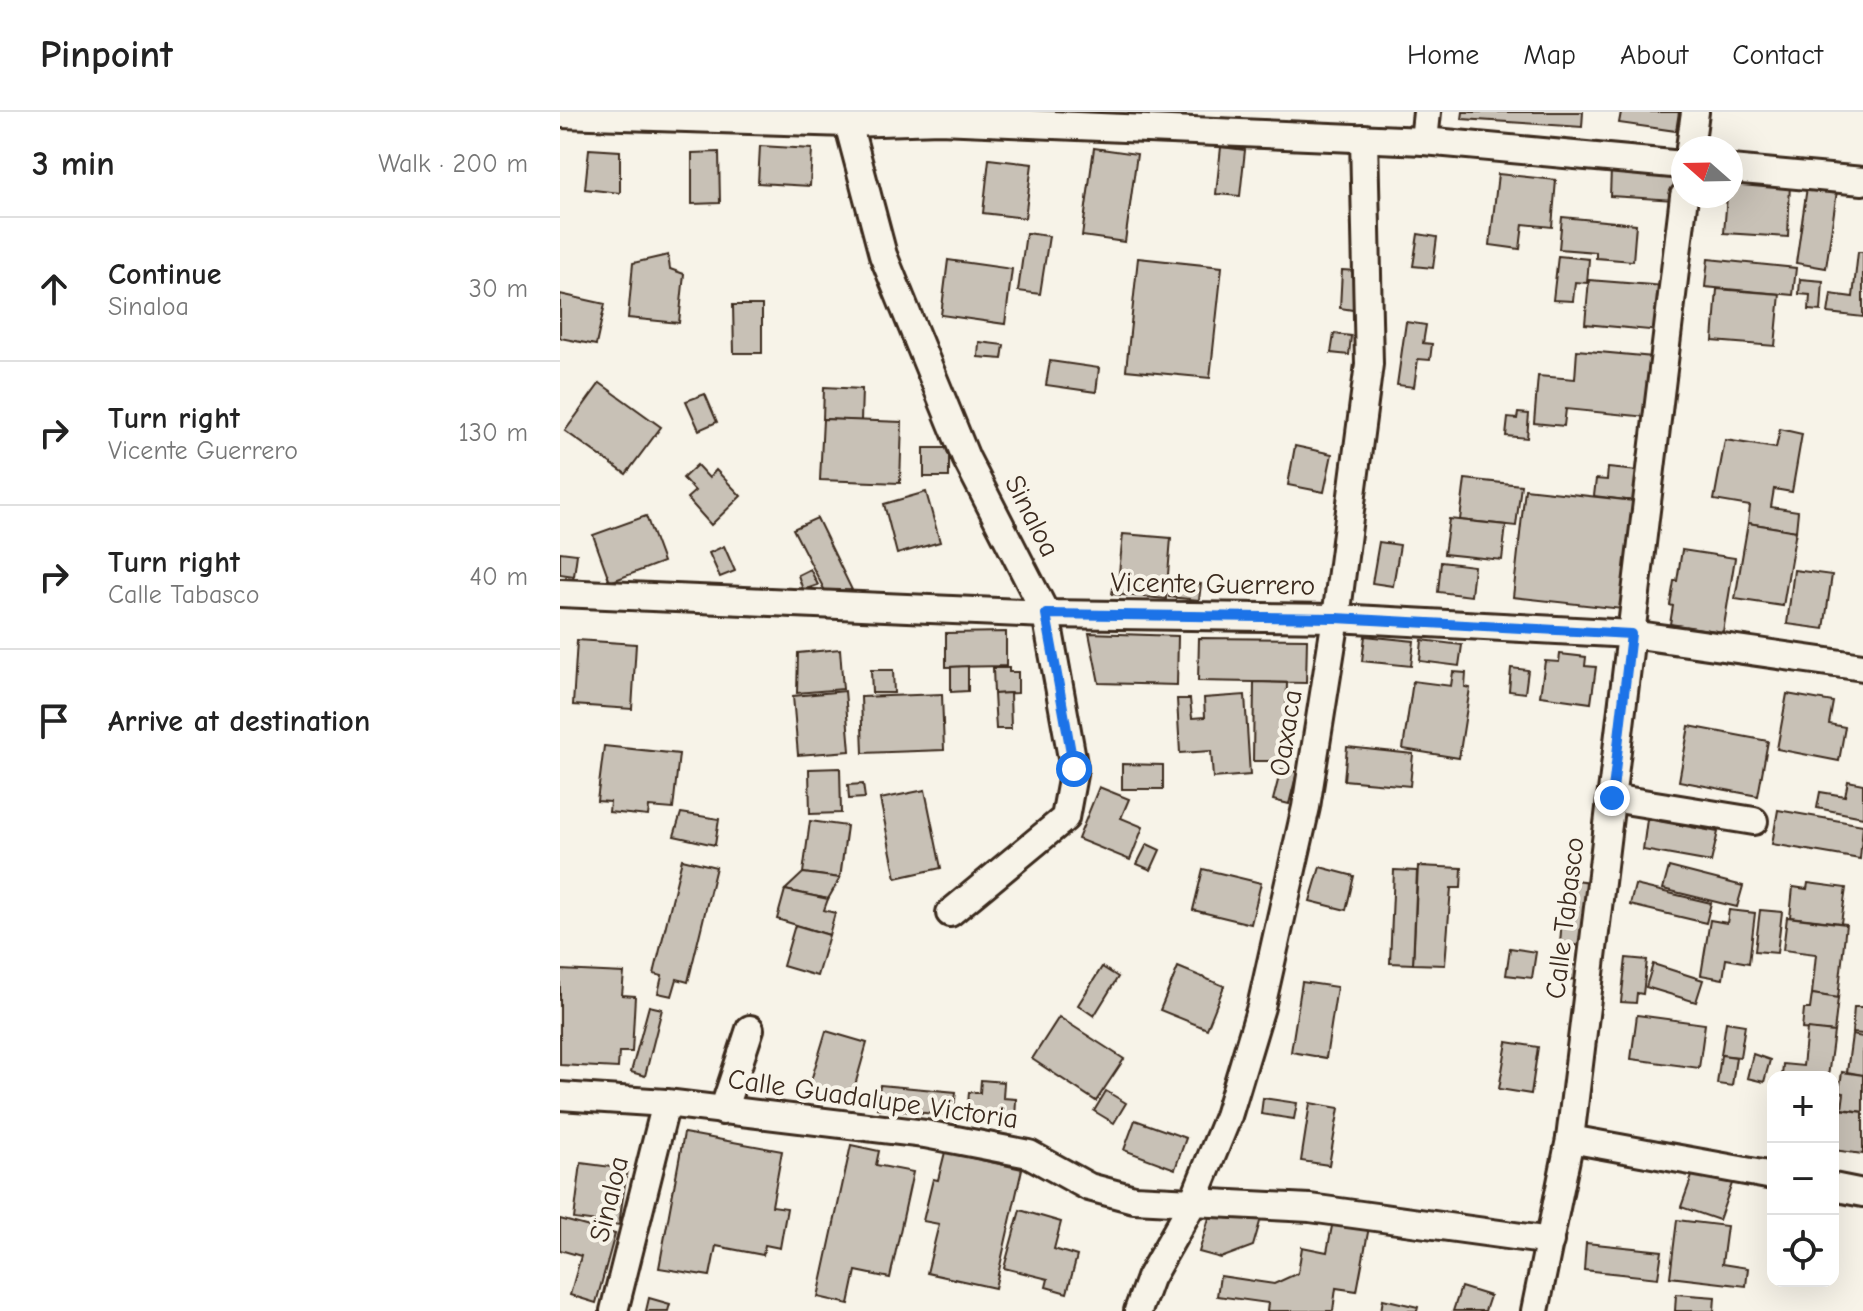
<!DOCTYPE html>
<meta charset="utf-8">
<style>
body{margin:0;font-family:"Comic Neue",sans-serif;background:#f6f6f6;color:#222}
.controls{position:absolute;right:24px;bottom:24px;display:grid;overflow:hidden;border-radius:16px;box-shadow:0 8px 32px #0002}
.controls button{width:72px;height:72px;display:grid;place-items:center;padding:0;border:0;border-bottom:2px solid #e0e0e0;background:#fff;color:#222;font:40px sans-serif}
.compass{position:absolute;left:1111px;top:24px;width:72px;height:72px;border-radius:50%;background:#fff;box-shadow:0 8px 32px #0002;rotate:290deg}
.stop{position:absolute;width:24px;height:24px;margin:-18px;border:6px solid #1a73e8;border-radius:50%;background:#fff}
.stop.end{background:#1a73e8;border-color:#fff;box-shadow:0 2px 8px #0008}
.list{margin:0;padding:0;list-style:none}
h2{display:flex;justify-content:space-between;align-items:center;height:104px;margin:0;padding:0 32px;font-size:34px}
h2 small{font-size:26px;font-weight:400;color:#767676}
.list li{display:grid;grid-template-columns:52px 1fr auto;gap:24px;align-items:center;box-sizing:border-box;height:144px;padding:0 32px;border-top:2px solid #e0e0e0}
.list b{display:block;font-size:30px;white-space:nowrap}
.list p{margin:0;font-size:26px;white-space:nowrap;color:#767676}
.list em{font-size:26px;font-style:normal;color:#767676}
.icon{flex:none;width:44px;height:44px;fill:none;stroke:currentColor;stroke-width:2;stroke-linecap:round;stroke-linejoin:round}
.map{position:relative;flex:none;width:1303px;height:1199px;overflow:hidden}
header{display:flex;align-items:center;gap:48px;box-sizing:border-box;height:112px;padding:0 40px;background:#fff;border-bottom:2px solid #e0e0e0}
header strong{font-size:38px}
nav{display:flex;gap:44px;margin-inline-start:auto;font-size:28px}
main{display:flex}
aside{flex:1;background:#fff}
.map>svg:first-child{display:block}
.building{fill:#c8c1b6;stroke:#3b2a1e;stroke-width:2}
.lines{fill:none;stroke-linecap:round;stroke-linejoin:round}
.minor-casing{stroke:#3b2a1e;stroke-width:32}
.minor{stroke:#f7f3e8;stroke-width:26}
.route{stroke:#1a73e8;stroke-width:10}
.labels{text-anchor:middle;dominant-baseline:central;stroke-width:8;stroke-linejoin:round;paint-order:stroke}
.street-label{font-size:28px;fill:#3b2a1e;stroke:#f7f3e8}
</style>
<header>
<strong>Pinpoint</strong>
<nav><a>Home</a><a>Map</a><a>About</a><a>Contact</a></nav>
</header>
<main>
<aside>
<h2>3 min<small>Walk · 200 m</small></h2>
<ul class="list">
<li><svg class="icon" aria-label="ahead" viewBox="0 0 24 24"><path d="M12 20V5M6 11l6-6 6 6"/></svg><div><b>Continue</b><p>Sinaloa</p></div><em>30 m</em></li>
<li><svg class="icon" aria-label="right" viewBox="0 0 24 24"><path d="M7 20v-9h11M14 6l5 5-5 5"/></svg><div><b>Turn right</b><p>Vicente Guerrero</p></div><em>130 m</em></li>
<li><svg class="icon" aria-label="right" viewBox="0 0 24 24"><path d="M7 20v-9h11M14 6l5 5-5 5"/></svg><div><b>Turn right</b><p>Calle Tabasco</p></div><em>40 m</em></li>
<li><svg class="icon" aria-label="arrive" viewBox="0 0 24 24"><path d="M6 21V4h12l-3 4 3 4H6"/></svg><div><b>Arrive at destination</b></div></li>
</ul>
</aside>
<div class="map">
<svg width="1303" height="1199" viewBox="0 0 1303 1199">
<rect width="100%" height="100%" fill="#f7f3e8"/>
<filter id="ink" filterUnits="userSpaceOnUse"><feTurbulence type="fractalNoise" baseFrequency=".0125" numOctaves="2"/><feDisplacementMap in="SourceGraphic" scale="16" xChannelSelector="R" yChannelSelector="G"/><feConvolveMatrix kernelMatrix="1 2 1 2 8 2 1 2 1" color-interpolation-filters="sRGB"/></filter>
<g filter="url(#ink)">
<!-- building -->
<g class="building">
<path d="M903 0H1023L1022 15 902 7Z"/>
<path d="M1061 0H1119L1116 19 1059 11Z"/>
<path d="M200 34 252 37 250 74 198 71Z"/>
<path d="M661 35 685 38 680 84 656 82Z"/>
<path d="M534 36 577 42 565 130 522 124Z"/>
<path d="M29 37 60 39V81L25 77Z"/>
<path d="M159 40 160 91 132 92V41Z"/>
<path d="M429 47 472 52 465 106 423 101Z"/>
<path d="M1051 57 1117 62 1115 88 1050 84Z"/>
<path d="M938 62 996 68 992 115 963 112 960 137 930 133Z"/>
<path d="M1171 67 1230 70 1228 125 1164 121 1167 84H1171Z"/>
<path d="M1247 75 1277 79 1266 156 1236 151Z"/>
<path d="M1002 105 1076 112 1073 149 1036 146V140L999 137Z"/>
<path d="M466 121 489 124 480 182 458 179Z"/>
<path d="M858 122 877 125 873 156 853 154Z"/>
<path d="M1298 140H1303V205L1268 201 1271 182 1293 185Z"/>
<path d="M108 143 110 157 124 162 119 211 68 206 73 151Z"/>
<path d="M998 144 1029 147 1027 171 1015 170 1013 189 993 188Z"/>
<path d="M578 146 662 155 650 266 566 258Z"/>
<path d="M1148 147 1236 156 1233 183 1145 175Z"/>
<path d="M388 148 452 157 445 212 381 203Z"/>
<path d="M782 158 796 159 793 198 780 196Z"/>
<path d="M1240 167 1263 169 1261 199 1249 198 1250 183 1239 182Z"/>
<path d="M1029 168 1104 174 1100 219 1025 212Z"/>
<path d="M1157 177 1220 182 1215 234 1153 229Z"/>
<path d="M0 182 45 192 36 233 0 226Z"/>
<path d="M173 193H202V241H174Z"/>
<path d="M846 210 866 213 863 231 872 232 870 248 858 247 854 275 837 273Z"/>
<path d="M774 222 791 224 789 243 771 241Z"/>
<path d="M419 230 444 233 442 247 418 245Z"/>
<path d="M1017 238 1093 245 1087 305 1006 297 1004 314 974 311 978 264 1015 267Z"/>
<path d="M490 249 539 256 536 280 486 273Z"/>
<path d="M40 271 101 315 66 362 5 319Z"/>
<path d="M264 275 302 277 301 309 263 307Z"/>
<path d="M145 282 157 310 139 318 126 289Z"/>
<path d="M958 301 969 302 967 326 946 324 948 306 957 307Z"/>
<path d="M263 307 342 310 340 371 260 368Z"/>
<path d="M1220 317 1242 322 1232 380 1214 377 1211 395 1238 399 1236 419 1188 411 1190 394 1154 388 1165 328 1216 336Z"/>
<path d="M735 334 772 342 764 380 728 373Z"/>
<rect x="364" y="336" width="25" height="29"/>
<path d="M137 353 149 366 156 358 181 384 151 413 127 386 135 379 123 366Z"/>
<path d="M1048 356 1078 359 1074 389 1034 384 1036 367 1047 368Z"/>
<path d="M905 367 961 373 956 414 900 408Z"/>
<path d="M965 377 1074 389 1062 497 953 485Z"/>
<path d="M366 380 380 430 337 442 324 392Z"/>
<path d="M86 404 103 450 50 470 33 423Z"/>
<path d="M257 406 292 478 265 479 233 417Z"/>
<path d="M889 407 946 413 942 448 884 442Z"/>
<path d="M1188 411 1236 419 1223 494 1175 487Z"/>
<path d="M563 422 611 426 606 487 552 482 554 470 558 471Z"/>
<path d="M819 430 840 433 833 474 812 471Z"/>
<path d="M164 434 175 459 160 465 149 441Z"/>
<path d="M1122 438 1175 446 1163 520 1110 512 1113 494 1110 493 1114 469H1117Z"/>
<path d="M0 440 17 442 14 464 0 462Z"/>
<path d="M881 450 914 454 911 484 878 480Z"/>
<path d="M250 457 258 473 243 478 238 463Z"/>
<path d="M1234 458 1272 463 1264 517 1227 512Z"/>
<path d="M611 470 641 472 639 488 609 485Z"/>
<path d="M446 520V554L386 555V521Z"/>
<path d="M529 521 618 524 617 573 539 571Z"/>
<path d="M805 524 854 529 851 554 802 549Z"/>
<path d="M639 526 747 527 746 571 638 569Z"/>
<path d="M17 528 76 532 72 597 13 593Z"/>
<path d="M862 528 902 533 899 554 860 549Z"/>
<path d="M280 537 283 577 237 581 238 541Z"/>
<path d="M1000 542 1026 545 1025 554 1036 555 1031 591 980 584 985 549 999 550Z"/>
<path d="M408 554V579L391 580V555Z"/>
<path d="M433 556H449V560H458V581L434 582Z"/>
<path d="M951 556 968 558 965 581 949 579Z"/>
<path d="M311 558H333L334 581H312Z"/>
<path d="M893 560 906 561 905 575 910 576 899 646 843 637 853 569 891 574Z"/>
<path d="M694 570 727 571 725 649H693Z"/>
<path d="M285 579 290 639 238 643 233 584Z"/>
<path d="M450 581 451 617H436L434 582Z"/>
<path d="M382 582 384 638 303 641 301 585Z"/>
<path d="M1227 582 1273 590 1269 612 1285 615 1279 649 1217 637Z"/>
<path d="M685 583 690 663 653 666 651 639 620 641 617 587H630L632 606 645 605 644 586Z"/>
<path d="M1129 614 1208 629 1198 684 1119 669Z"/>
<path d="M44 634 119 642 113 697 89 695 88 704 49 700 50 690 37 689Z"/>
<path d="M787 635 853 642 850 674 784 668Z"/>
<path d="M562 652 603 653V677H562Z"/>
<path d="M280 656 281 701 250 702 249 657Z"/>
<path d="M721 657 737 660 729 692 713 688Z"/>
<path d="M1288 669 1303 672V705L1257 696 1260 680 1285 684Z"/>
<path d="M303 672 305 686 289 687 288 673Z"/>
<path d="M539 675 569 687 561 706 583 715 570 748 518 727Z"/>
<path d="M365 678 381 756 336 766 320 687Z"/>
<path d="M1218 698 1303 713 1300 747 1212 732Z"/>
<path d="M121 701 159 707 155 733 114 724Z"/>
<path d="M1087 707 1158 720 1151 750 1083 738Z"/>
<path d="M250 709 287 714 280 766 243 761Z"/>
<path d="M587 732 600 738 591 758 577 752Z"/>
<path d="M122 747 156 755 128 870 117 867 112 884 98 881 102 864 94 862Z"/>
<path d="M858 754 902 756 901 776H891L885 853 853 852Z"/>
<path d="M760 755 794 764 786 798 750 789Z"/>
<path d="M1109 755 1183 774 1177 795 1103 777Z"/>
<path d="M643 757 701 771 691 812 633 798Z"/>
<path d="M834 758 857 759 853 852 830 851Z"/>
<path d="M243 761 280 766 268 787 225 778Z"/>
<path d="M1005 767 1031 770 1026 834 1000 832Z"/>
<path d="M1248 771 1286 776 1281 811 1230 805 1233 775 1247 777Z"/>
<path d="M1075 773 1151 791 1146 811 1070 793Z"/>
<path d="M225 778 268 787 264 798 275 801 269 823 217 807Z"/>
<path d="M1169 798 1195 801 1189 851 1166 847 1163 867 1141 863 1150 808 1167 811Z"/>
<path d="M1200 798 1222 800 1217 841 1195 839Z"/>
<path d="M1227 805 1286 812 1278 886 1252 882 1256 842 1223 838Z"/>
<path d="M235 813 269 823 257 864 223 854Z"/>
<path d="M950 836 976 840 972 866 946 863Z"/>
<path d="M1066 846 1087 848 1083 882 1077 881 1076 891 1061 890Z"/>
<path d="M1093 852 1143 868 1136 890 1086 875Z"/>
<path d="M1006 853 1022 854 1021 868 1005 867Z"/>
<path d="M542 855 558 865 534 904 518 893Z"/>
<path d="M618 855 664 874 647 917 600 898Z"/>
<path d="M0 858 64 861 62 883 75 884 72 940H59L58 956 0 953Z"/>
<path d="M742 870 777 875 766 946 731 940Z"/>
<path d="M1252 882 1278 886 1274 920 1242 917 1244 897H1250Z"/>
<path d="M89 894 102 897 85 964 71 960Z"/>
<path d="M1294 895H1303V922L1292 921Z"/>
<path d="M1077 903 1145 912 1139 956 1071 947Z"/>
<path d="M499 905 564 947 536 989 472 947Z"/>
<path d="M1166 910 1185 913 1180 945 1161 943Z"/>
<path d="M1247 917 1274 920 1268 965H1222L1223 952 1243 954Z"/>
<path d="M266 919 307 931 292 984 250 972Z"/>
<path d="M1292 923 1303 925V963L1287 960Z"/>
<path d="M947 930 978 935 971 982 939 977Z"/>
<path d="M1193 942 1210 948 1204 970 1187 966Z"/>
<path d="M1161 943 1176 945 1172 974 1157 972Z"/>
<path d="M1282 960 1303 963V1000L1282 997 1284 981 1279 980Z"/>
<path d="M421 968 444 970 443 986 456 987 455 1009 407 1005 409 980 420 981Z"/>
<path d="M320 973 396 980 393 1004 317 996Z"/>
<path d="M546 979 566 991 554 1011 534 999Z"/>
<path d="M703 986 737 991 734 1007 701 1002Z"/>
<path d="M750 991 779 996 769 1053 741 1049Z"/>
<path d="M1278 997 1303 1000V1042L1273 1038Z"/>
<path d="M575 1008 626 1026 615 1057 564 1038Z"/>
<path d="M124 1021 222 1039 212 1094 227 1096 220 1136 205 1133 203 1143 156 1134 150 1164 99 1156Z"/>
<path d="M291 1033 319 1039 316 1053 353 1060 330 1166 296 1159 289 1192 258 1185Z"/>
<path d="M385 1040 462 1057 435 1176 367 1161 379 1112 363 1109 373 1067 378 1068Z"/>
<path d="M21 1051 67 1057 59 1113 14 1107Z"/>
<path d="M1136 1053 1174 1066 1159 1108 1121 1095Z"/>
<path d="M654 1089 702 1103 693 1134 661 1146 639 1140Z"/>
<path d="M460 1098 501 1110 494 1137 517 1144 507 1181 486 1175 488 1167 444 1156Z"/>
<path d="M0 1107 55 1122 36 1191 10 1183 21 1144 0 1138Z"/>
<path d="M1117 1108 1167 1114 1162 1152 1188 1156 1186 1174 1110 1165Z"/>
<path d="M773 1109 809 1115 797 1179 776 1176 773 1199H707L708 1191 657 1184 660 1164 714 1172 738 1161 742 1135 767 1140Z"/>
<path d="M1026 1131 1102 1139 1098 1166 1024 1158Z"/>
<path d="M901 1175 930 1184 925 1199H893Z"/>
<path d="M1116 1182 1155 1185 1154 1199H1115Z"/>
<path d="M89 1186 110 1192 108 1199H86Z"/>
<path d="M823 1187 858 1195 857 1199H821Z"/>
</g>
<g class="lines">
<!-- minor casing -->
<g class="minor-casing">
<g id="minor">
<path d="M292 0 288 11 323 143 406 346 486 502 514 657 505 706 390 801"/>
<path d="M0 2 288 11 380 8 864 29 1123 53"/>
<path d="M864 29 867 0"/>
<path d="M1130 36 1135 0"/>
<path d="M1171 57 1303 69"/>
<path d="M0 481 486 502 776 506 1071 522 1303 555"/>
<path d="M1052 686 1194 709"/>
<path d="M0 984 106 991 365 1022 469 1042 529 1075 574 1087 750 1096 990 1129"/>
<path d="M163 999 190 917"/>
<path d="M1010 1027 1213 1064"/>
<path d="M1273 1075 1303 1081"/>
<path d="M54 1199 106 991"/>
<path d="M578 1199 590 1166 632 1092 668 1004 701 895 746 695 776 506 809 252 804 26"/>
<path d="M975 1199 1010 1027 1124 84"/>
</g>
</g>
<!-- minor -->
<use href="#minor" class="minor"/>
</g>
</g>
<g class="lines" filter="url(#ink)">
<!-- route -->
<path class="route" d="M514 657 486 502 776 506 1071 522 1052 686"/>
</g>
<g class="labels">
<!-- street labels -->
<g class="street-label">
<text transform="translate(472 404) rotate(63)">Sinaloa</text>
<text transform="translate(653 472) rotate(1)">Vicente Guerrero</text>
<text transform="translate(726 621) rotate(-81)">Oaxaca</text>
<text transform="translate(1005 806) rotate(-83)">Calle Tabasco</text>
<text transform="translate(313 987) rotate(8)">Calle Guadalupe Victoria</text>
<text transform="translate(49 1087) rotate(-76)">Sinaloa</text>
</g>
</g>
</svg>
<div class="controls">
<button>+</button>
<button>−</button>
<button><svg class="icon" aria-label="locate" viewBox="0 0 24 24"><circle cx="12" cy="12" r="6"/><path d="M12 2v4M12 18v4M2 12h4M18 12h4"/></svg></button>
</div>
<svg class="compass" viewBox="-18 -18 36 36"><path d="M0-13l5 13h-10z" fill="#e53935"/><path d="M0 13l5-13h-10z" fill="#767676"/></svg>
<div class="stop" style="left:514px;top:657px"></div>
<div class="stop end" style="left:1052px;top:686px"></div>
</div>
</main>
